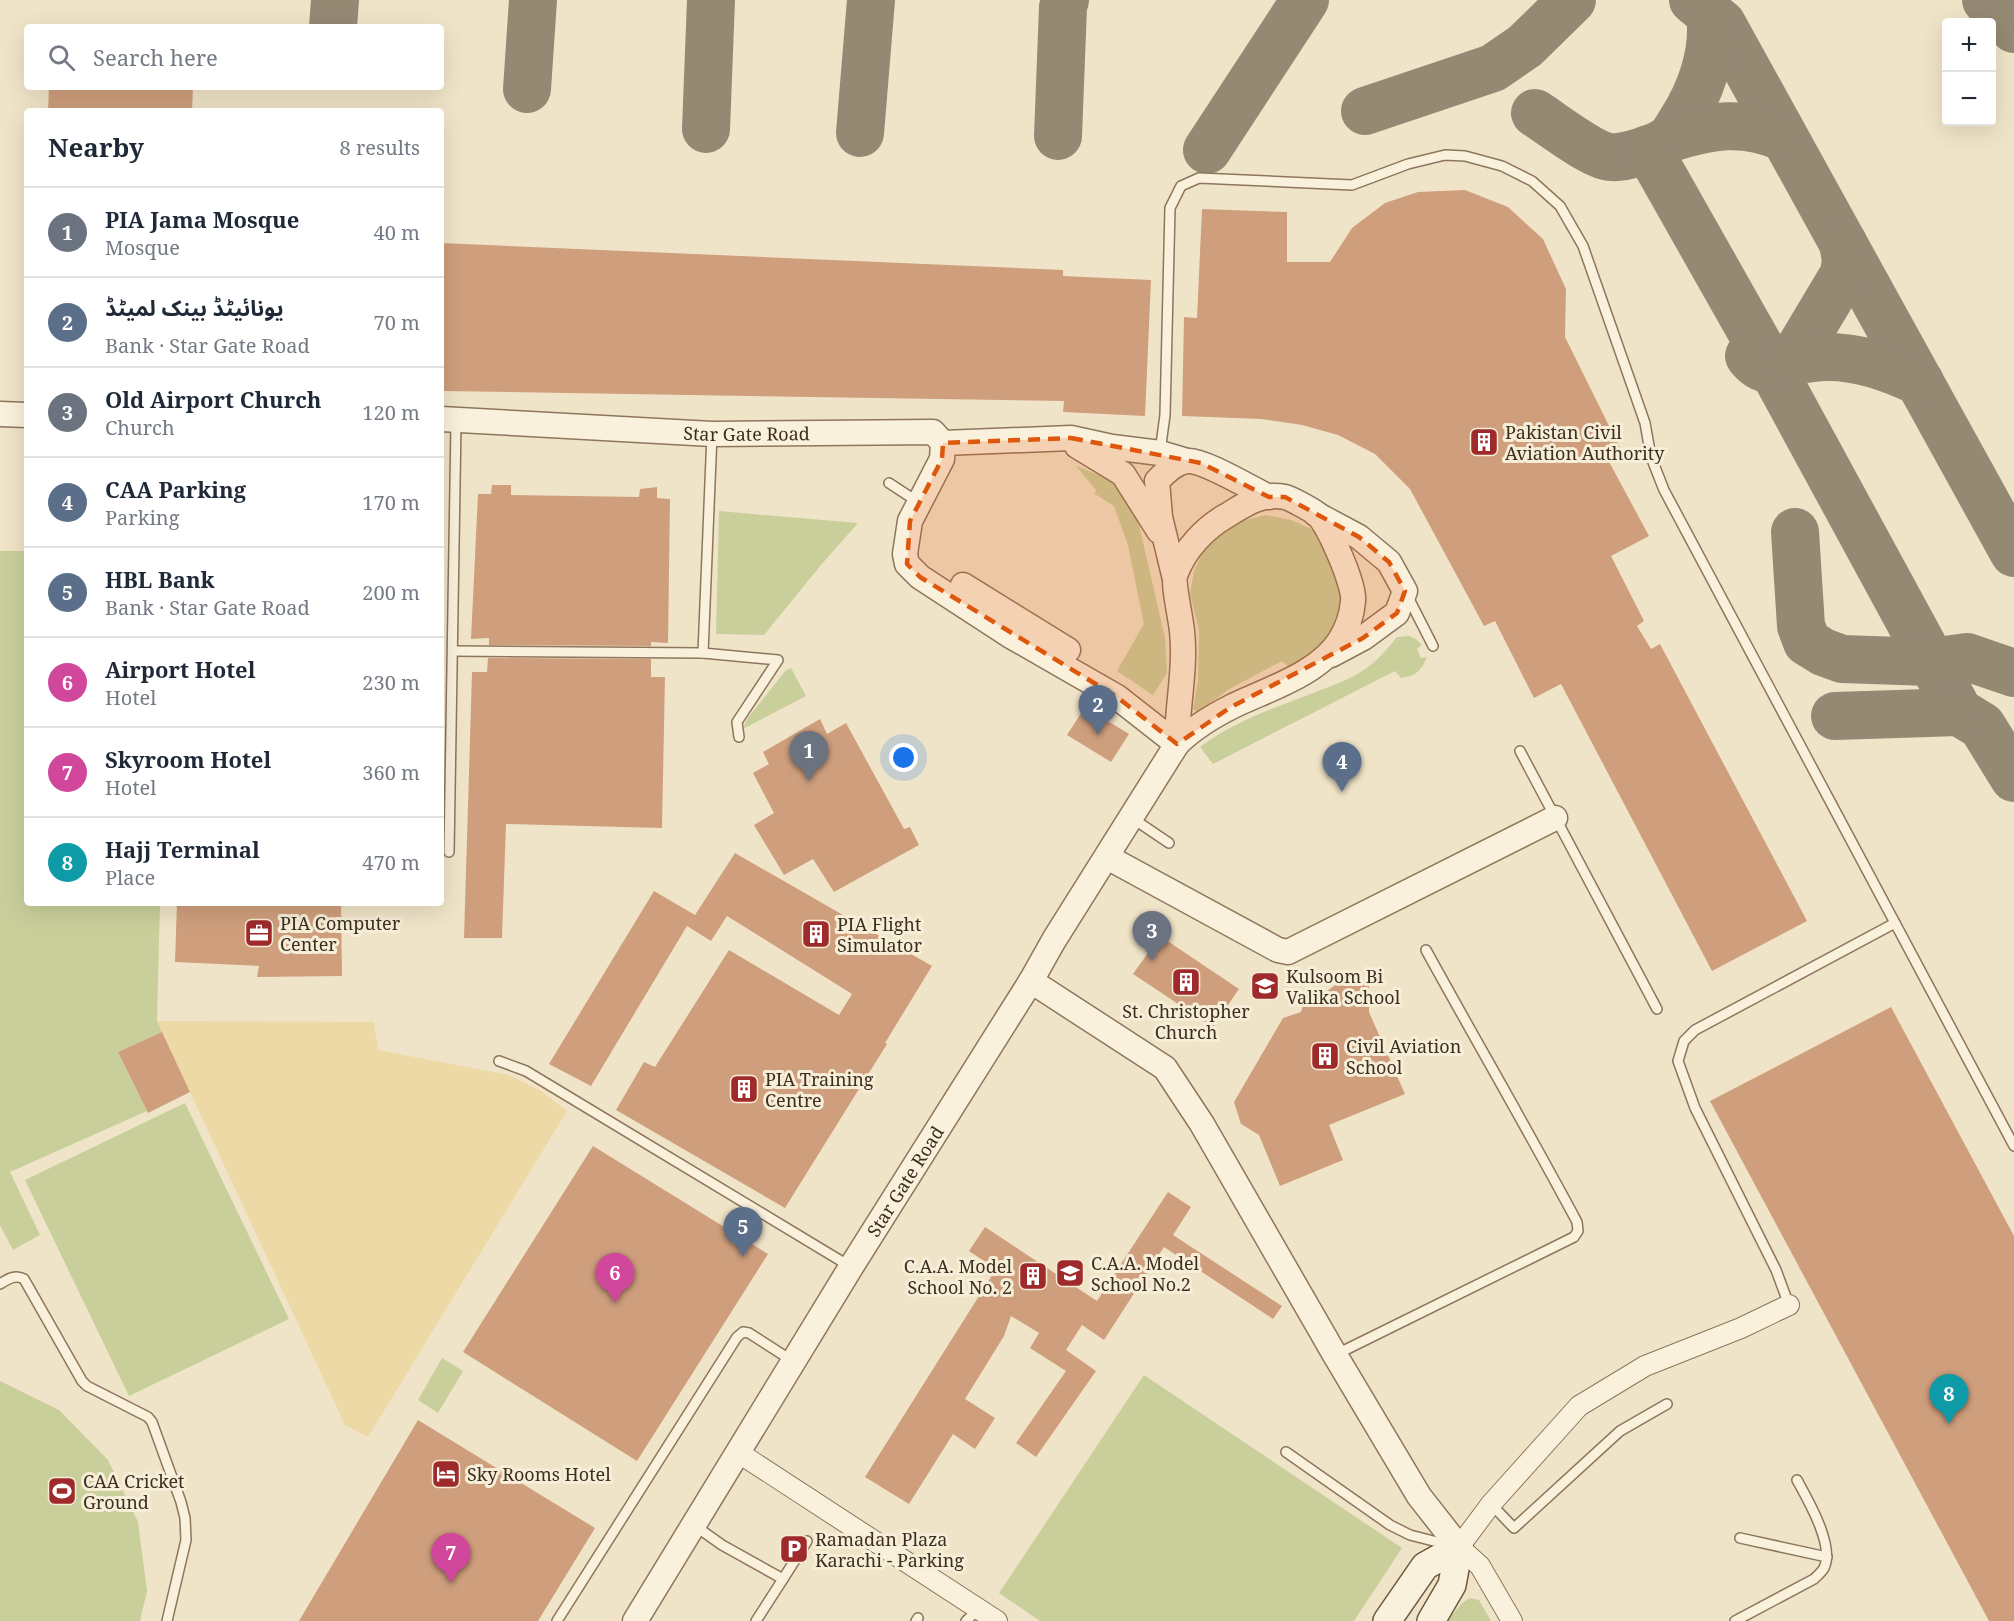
<!DOCTYPE html>
<meta charset="utf-8">
<style>
body{margin:0;font-family:"Noto Serif","Noto Sans Arabic",serif;background:#f6f6f7;color:#1f2937}
.controls{position:absolute;right:18px;top:18px;display:grid;overflow:hidden;border-radius:6px;box-shadow:0 6px 24px #0002}
.controls button{width:54px;height:54px;display:grid;place-items:center;padding:0;border:0;border-bottom:2px solid #e0e1e3;background:#fff;color:#1f2937;font:30px sans-serif}
.you{position:absolute;left:904px;top:758px;width:21px;height:21px;margin:-15px;border:4px solid #fff;border-radius:50%;background:#1a73e8;box-shadow:0 0 0 9px #1a73e833}
.badge{display:grid;place-items:center;width:39px;height:39px;border-radius:50%;background:#b45309;color:#fff;font-size:20px;font-weight:700}
.pin{position:absolute;translate:-50% -50px;filter:drop-shadow(0 2px 3px #0008)}
.pin::after{content:'';position:absolute;top:32px;width:21px;height:18px;background:inherit;clip-path:polygon(0 0,100% 0,50% 100%)}
.list{margin:0;padding:0;list-style:none}
h2{display:flex;justify-content:space-between;align-items:center;height:78px;margin:0;padding:0 24px;font-size:26px}
h2 small{font-size:20px;font-weight:400;color:#747a83}
.list li{display:grid;grid-template-columns:39px 1fr auto;gap:18px;align-items:center;box-sizing:border-box;height:90px;padding:0 24px;border-top:2px solid #e0e1e3}
.list b{display:block;font-size:22px;white-space:nowrap}
.list p{margin:0;font-size:20px;white-space:nowrap;color:#747a83}
.list em{font-size:20px;font-style:normal;color:#747a83}
.icon{flex:none;width:33px;height:33px;fill:none;stroke:currentColor;stroke-width:2;stroke-linecap:round;stroke-linejoin:round}
.map{position:relative;flex:none;width:2014px;height:1621px;overflow:hidden}
.search{position:absolute;background:#fff;box-shadow:0 6px 24px #0002;left:24px;top:24px;width:420px;height:66px;display:flex;align-items:center;gap:15px;box-sizing:border-box;padding:0 21px;border-radius:6px;color:#747a83;font-size:22px}
.panel{position:absolute;background:#fff;box-shadow:0 6px 24px #0002;left:24px;top:108px;width:420px;height:798px;border-radius:6px}
.map>svg:first-child{display:block}
.green{fill:#c9cf9b}
.sand{fill:#ecd9a5}
.lines{fill:none;stroke-linecap:round;stroke-linejoin:round}
.taxiway{stroke:#968974;stroke-width:48}
.building{fill:#cf9f7d}
.service-casing{stroke:#8d765c;stroke-width:12}
.minor-casing{stroke:#8d765c;stroke-width:22}
.tertiary-casing{stroke:#8d765c;stroke-width:27}
.secondary-casing{stroke:#6f573f;stroke-width:30}
.service{stroke:#faf1dc;stroke-width:9}
.minor{stroke:#faf1dc;stroke-width:20}
.tertiary{stroke:#faf1dc;stroke-width:24}
.secondary{stroke:#faf1dc;stroke-width:27}
.marked{fill:#df570d;fill-opacity:0.2;stroke:#df570d;stroke-width:4.5;stroke-dasharray:12 8;stroke-linejoin:round}
.labels{text-anchor:middle;dominant-baseline:central;stroke-width:6;stroke-linejoin:round;paint-order:stroke}
.poi-label{font-size:18px;fill:#3d2e20;stroke:#f7eed8;text-anchor:start}
.street-label{font-size:18px;fill:#3d2e20;stroke:#f7eed8}
</style>
<div class="map">
<svg width="2014" height="1621" viewBox="0 0 2014 1621">
<rect width="100%" height="100%" fill="#f0e4c8"/>
<!-- green -->
<g class="green">
<path d="M1076 466C1107 478 1122 483 1137 516L1165 638 1167 673 1153 695 1117 671 1144 624 1128 545 1114 506 1095 494 1096 490Z"/>
<path d="M719 511 858 523 821 565 764 635 716 634Z"/>
<path d="M1266 515 1291 520 1316 531 1332 550 1345 596 1337 624 1318 651 1290 668 1282 661 1231 688 1197 712 1193 709 1198 681 1199 630 1190 594 1194 571 1204 549 1221 531 1241 521Z"/>
<path d="M0 551H27V903H160L157 1021 162 1032 118 1052 147 1111 10 1172 40 1235 13 1250 0 1225Z"/>
<path d="M1409 636 1416 639 1422 645 1417 649 1421 658 1427 657C1421 671 1416 676 1401 678L1395 671 1213 764 1200 747C1235 721 1272 709 1313 693 1331 686 1352 679 1368 667 1379 659 1388 648 1397 637Z"/>
<path d="M791 668 806 696 743 729 747 719 786 670Z"/>
<path d="M185 1103 289 1319 129 1396 25 1180Z"/>
<path d="M442 1358 463 1371 438 1413 418 1400Z"/>
<path d="M1144 1375 1402 1548 1354 1621H1040L999 1593Z"/>
<path d="M0 1381 59 1410 108 1460 138 1522 147 1591 140 1621H0Z"/>
<path d="M1470 1598 1479 1600 1491 1621H1447L1462 1603Z"/>
</g>
<!-- sand -->
<path class="sand" d="M157 1021 374 1022 378 1050 509 1075 541 1091 567 1111 368 1437 345 1425Z"/>
<g class="lines">
<!-- taxiway -->
<g class="taxiway">
<path d="M1693 0 1722 24 2014 553"/>
<path d="M1986 0 2014 29"/>
<path d="M333 27 335 0"/>
<path d="M527 89 533 0"/>
<path d="M1365 111 1493 68 1525 46 1572 0"/>
<path d="M1535 113C1552 124 1592 155 1610 157 1624 159 1660 147 1670 138 1674 134 1678 127 1681 122 1701 91 1715 52 1710 14"/>
<path d="M706 129 711 0"/>
<path d="M860 133 871 0"/>
<path d="M1058 136 1063 7 1065 0"/>
<path d="M1671 138C1711 125 1743 120 1783 137"/>
<path d="M1648 149 1773 370 1959 712 1982 726 2014 778"/>
<path d="M1207 150 1305 0"/>
<path d="M1749 356C1761 372 1777 373 1792 361L1844 274 1846 260 1843 243"/>
<path d="M1792 361C1803 360 1814 357 1825 357 1857 356 1891 368 1920 382"/>
<path d="M1795 532 1801 626 1807 642 1823 652 1842 659 1930 662 1967 657 2014 673"/>
<path d="M1835 716 1959 712"/>
</g>
</g>
<!-- building -->
<g class="building">
<path d="M49 87H193L192 111H48Z"/>
<path d="M1465 190 1508 207 1543 239 1566 289 1565 337 1620 448 1606 456 1649 536 1611 556 1644 621 1637 626 1651 649 1660 644 1807 921 1712 971 1561 684 1534 698 1495 621 1484 626 1410 489 1375 454 1338 435 1302 425 1261 419 1182 416 1184 317 1197 318 1202 209 1287 212V262H1330L1352 228 1385 203 1418 192Z"/>
<path d="M441 243 1063 270V276L1151 280 1145 416 1063 412 1064 401 441 391Z"/>
<path d="M492 485H511V495L639 497 640 489 657 487V498L670 499 668 643 651 642V646L489 645V638L471 639 478 494H491Z"/>
<path d="M488 658 651 659V677H665L662 828 506 824 502 938H464L472 672H487Z"/>
<path d="M1085 707 1129 734 1111 762 1067 735Z"/>
<path d="M820 719 827 734 846 723 904 829 910 827 919 845 834 892 813 859 784 875 754 825 774 813 753 773 769 764 763 752Z"/>
<path d="M735 853 932 966 885 1043 887 1044 785 1208 616 1110 644 1062 655 1067 729 950 839 1015 852 994 727 916 711 941 687 926 591 1086 549 1064 654 891 695 915Z"/>
<path d="M177 903H341L342 976 257 977 259 966 175 962Z"/>
<path d="M1160 936 1239 989 1213 1027 1133 974Z"/>
<path d="M1346 977 1369 985V1012L1405 1094 1329 1125 1343 1160 1280 1186 1259 1135 1241 1124 1234 1102 1283 1018 1301 1012 1307 990 1327 991Z"/>
<path d="M1891 1007 2014 1236V1621H1989L1710 1101Z"/>
<path d="M162 1032 190 1092 148 1113 118 1052Z"/>
<path d="M593 1146 768 1254 637 1461 463 1352Z"/>
<path d="M1168 1192 1191 1207 1173 1235 1282 1306 1273 1319 1164 1247 1104 1340 1082 1325 1066 1350 1096 1371 1036 1457 1016 1443 1066 1371 1030 1348 1039 1333 1011 1316 1004 1336 965 1399 995 1418 975 1449 953 1434 909 1504 865 1477 996 1269 969 1251 985 1227 1097 1301Z"/>
<path d="M418 1420 595 1528 538 1621H299Z"/>
</g>
<g class="lines">
<!-- service casing -->
<g class="service-casing">
<g id="service">
<path d="M712 434 703 653 778 660 737 722 739 737"/>
<path d="M1160 452 1165 415 1170 208 1181 186 1199 178 1352 185 1408 164 1445 155 1465 156 1502 166 1532 181 1560 206 1583 246 1645 423 1651 457 1664 490 2014 1146"/>
<path d="M889 483 918 502"/>
<path d="M1407 595 1433 646"/>
<path d="M453 651 703 653"/>
<path d="M1520 751 1657 1009"/>
<path d="M1132 818 1169 843"/>
<path d="M449 852 456 422"/>
<path d="M499 1061 526 1071 851 1267"/>
<path d="M0 1284C8 1279 15 1274 24 1279L82 1381 87 1386 148 1417 152 1422 181 1502 185 1518 186 1540 167 1621"/>
<path d="M1789 1305 1776 1270 1695 1108 1678 1061 1684 1041 1695 1030 1895 923"/>
<path d="M1335 1355 1574 1237 1578 1231 1577 1222C1528 1130 1476 1041 1426 950"/>
<path d="M1286 1452 1390 1525 1410 1535 1449 1545"/>
<path d="M1491 1504 1514 1528 1620 1431 1667 1404"/>
<path d="M694 1525 722 1545 783 1579 756 1621"/>
<path d="M1740 1538 1827 1557"/>
<path d="M783 1579 807 1541"/>
<path d="M557 1621 737 1337 743 1332 749 1333 791 1360"/>
<path d="M916 1621 918 1618"/>
<path d="M966 1621 979 1609"/>
<path d="M1735 1621 1814 1579C1817 1576 1822 1572 1824 1568 1835 1546 1808 1500 1797 1480"/>
</g>
</g>
<!-- minor casing -->
<g class="minor-casing">
<g id="minor">
<path d="M739 1453 997 1621"/>
<path d="M1512 1621 1480 1566 1459 1547 1491 1504 1579 1406 1645 1366 1741 1328 1789 1305"/>
</g>
</g>
<!-- tertiary casing -->
<g class="tertiary-casing">
<g id="tertiary">
<path d="M0 414 27 415"/>
<path id="s1" d="M441 419 712 434 933 432 943 443 942 459 910 521 905 554 907 564 920 577 1009 635 1117 697 1177 744"/>
<path d="M943 443 1071 438 1112 447 1160 453 1187 461"/>
<path d="M1077 446 1123 474 1159 531"/>
<path d="M1316 514 1359 537 1389 562 1405 591 1397 613 1363 638 1331 655"/>
<path d="M1174 575 1160 517 1157 481C1165 473 1175 462 1188 461 1204 460 1252 489 1269 497"/>
<path d="M963 585 1068 650"/>
<path d="M1107 857 1278 950 1288 952 1555 818"/>
<path d="M1031 981 1165 1068 1202 1124 1335 1355 1419 1496 1459 1547"/>
<path id="s2" d="M635 1621 851 1267 1031 981 1054 940 1177 744C1192 729 1215 715 1233 706 1268 689 1319 674 1340 640 1347 629 1352 614 1353 601 1355 585 1329 526 1317 514 1312 510 1290 498 1285 497 1262 492 1244 505 1226 516 1205 528 1185 549 1176 573 1172 581 1181 619 1182 631 1186 669 1177 706 1177 744"/>
</g>
</g>
<!-- secondary casing -->
<g class="secondary-casing">
<g id="secondary">
<path d="M1387 1621 1425 1566 1459 1547"/>
<path d="M1431 1621 1452 1585 1459 1547"/>
</g>
</g>
<!-- service -->
<use href="#service" class="service"/>
<!-- minor -->
<use href="#minor" class="minor"/>
<!-- tertiary -->
<use href="#tertiary" class="tertiary"/>
<!-- secondary -->
<use href="#secondary" class="secondary"/>
</g>
<!-- marked area -->
<path class="marked" d="M1071 438 1201 463 1269 497H1285L1359 537 1389 562 1405 591 1397 613 1363 638 1231 707 1177 744 1117 697 920 577 907 564 910 521 942 459 943 443Z"/>
<!-- icons -->
<defs>
<g id="building-square" transform="scale(1.5)"><rect x="-9" y="-9" width="18" height="18" rx="4" fill="#9e2a2b" stroke="#f7eed8"/><path d="M-4-6H4V6H1V3H-1V6H-4ZM-2.5-4.3h1.7v1.8h-1.7ZM.8-4.3h1.7v1.8H.8ZM-2.5-1h1.7V.8h-1.7ZM.8-1h1.7V.8H.8Z" fill="#fff"/></g>
<g id="office-square" transform="scale(1.5)"><rect x="-9" y="-9" width="18" height="18" rx="4" fill="#9e2a2b" stroke="#f7eed8"/><path d="M-6-3h4V-5.5h4V-3h4V5H-6ZM-1-4.5V-3h2v-1.5ZM-6 0V1H6V0Z" fill="#fff"/></g>
<g id="school-square" transform="scale(1.5)"><rect x="-9" y="-9" width="18" height="18" rx="4" fill="#9e2a2b" stroke="#f7eed8"/><path d="M0-5L7-2L0 1L-7-2ZM-4 1L0 2.5L4 1V4Q0 6-4 4Z" fill="#fff"/></g>
<g id="hotel-square" transform="scale(1.5)"><rect x="-9" y="-9" width="18" height="18" rx="4" fill="#9e2a2b" stroke="#f7eed8"/><path d="M-6-4.5h1.5V1H6V5H4.5V3h-9V5H-6ZM-4 0a1.8 1.8 0 1 1 3.6 0ZM.5 0V-2.5h3Q6-2.5 6 0Z" fill="#fff"/></g>
<g id="stadium-square" transform="scale(1.5)"><rect x="-9" y="-9" width="18" height="18" rx="4" fill="#9e2a2b" stroke="#f7eed8"/><path d="M0-5a6.5 5 0 1 0 0 10a6.5 5 0 1 0 0-10ZM-3.5-1.8h7v3.6h-7Z" fill="#fff"/></g>
<g id="parking-square" transform="scale(1.5)"><rect x="-9" y="-9" width="18" height="18" rx="4" fill="#9e2a2b" stroke="#f7eed8"/><path d="M-3.5-5.5H1a3.5 3.5 0 0 1 0 7H-1V5.5H-3.5ZM-1-3.4V-.6H.8a1.4 1.4 0 0 0 0-2.8Z" fill="#fff"/></g>
</defs>
<g fill-rule="evenodd">
<use href="#building-square" x="1484" y="442"/>
<use href="#office-square" x="259" y="933"/>
<use href="#building-square" x="816" y="934"/>
<use href="#building-square" x="1186" y="982"/>
<use href="#school-square" x="1265" y="986"/>
<use href="#building-square" x="1325" y="1056"/>
<use href="#building-square" x="744" y="1089"/>
<use href="#school-square" x="1070" y="1273"/>
<use href="#building-square" x="1033" y="1276"/>
<use href="#hotel-square" x="446" y="1474"/>
<use href="#stadium-square" x="62" y="1491"/>
<use href="#parking-square" x="794" y="1549"/>
</g>
<g class="labels">
<!-- poi labels -->
<g class="poi-label">
<text x="1505" y="432">Pakistan Civil<tspan x="1505" dy="21">Aviation Authority</tspan></text>
<text x="280" y="923">PIA Computer<tspan x="280" dy="21">Center</tspan></text>
<text x="837" y="924">PIA Flight<tspan x="837" dy="21">Simulator</tspan></text>
<text x="1286" y="976">Kulsoom Bi<tspan x="1286" dy="21">Valika School</tspan></text>
<text x="1186" y="1011" text-anchor="middle">St. Christopher<tspan x="1186" dy="21">Church</tspan></text>
<text x="1346" y="1046">Civil Aviation<tspan x="1346" dy="21">School</tspan></text>
<text x="765" y="1079">PIA Training<tspan x="765" dy="21">Centre</tspan></text>
<text x="1091" y="1263">C.A.A. Model<tspan x="1091" dy="21">School No.2</tspan></text>
<text x="1012" y="1266" text-anchor="end">C.A.A. Model<tspan x="1012" dy="21">School No. 2</tspan></text>
<text x="467" y="1474">Sky Rooms Hotel</text>
<text x="83" y="1481">CAA Cricket<tspan x="83" dy="21">Ground</tspan></text>
<text x="815" y="1539">Ramadan Plaza<tspan x="815" dy="21">Karachi - Parking</tspan></text>
</g>
<!-- street labels -->
<g class="street-label">
<text stroke="none"><textPath href="#s1" startOffset="306">Star Gate Road</textPath></text>
<text stroke="none"><textPath href="#s2" startOffset="516">Star Gate Road</textPath></text>
</g>
</g>
</svg>
<div class="controls">
<button>+</button>
<button>−</button>
</div>
<div class="you"></div>
<div class="pin badge" style="left:809px;top:781px;background:#6b7280">1</div>
<div class="pin badge" style="left:1098px;top:735px;background:#5c6f8a">2</div>
<div class="pin badge" style="left:1152px;top:961px;background:#6b7280">3</div>
<div class="pin badge" style="left:1342px;top:792px;background:#5c6f8a">4</div>
<div class="pin badge" style="left:743px;top:1257px;background:#5c6f8a">5</div>
<div class="pin badge" style="left:615px;top:1303px;background:#d1479c">6</div>
<div class="pin badge" style="left:451px;top:1583px;background:#d1479c">7</div>
<div class="pin badge" style="left:1949px;top:1424px;background:#0f9aa8">8</div>
<div class="search"><svg class="icon" aria-label="search" viewBox="0 0 24 24"><circle cx="10" cy="10" r="6"/><path d="M15 15l6 6"/></svg>Search here</div>
<section class="panel">
<h2>Nearby<small>8 results</small></h2>
<ul class="list">
<li><span class="badge" style="background:#6b7280">1</span><div><b>PIA Jama Mosque</b><p>Mosque</p></div><em>40 m</em></li>
<li><span class="badge" style="background:#5c6f8a">2</span><div><b>یونائیٹڈ بینک لمیٹڈ</b><p>Bank · Star Gate Road</p></div><em>70 m</em></li>
<li><span class="badge" style="background:#6b7280">3</span><div><b>Old Airport Church</b><p>Church</p></div><em>120 m</em></li>
<li><span class="badge" style="background:#5c6f8a">4</span><div><b>CAA Parking</b><p>Parking</p></div><em>170 m</em></li>
<li><span class="badge" style="background:#5c6f8a">5</span><div><b>HBL Bank</b><p>Bank · Star Gate Road</p></div><em>200 m</em></li>
<li><span class="badge" style="background:#d1479c">6</span><div><b>Airport Hotel</b><p>Hotel</p></div><em>230 m</em></li>
<li><span class="badge" style="background:#d1479c">7</span><div><b>Skyroom Hotel</b><p>Hotel</p></div><em>360 m</em></li>
<li><span class="badge" style="background:#0f9aa8">8</span><div><b>Hajj Terminal</b><p>Place</p></div><em>470 m</em></li>
</ul>
</section>
</div>
